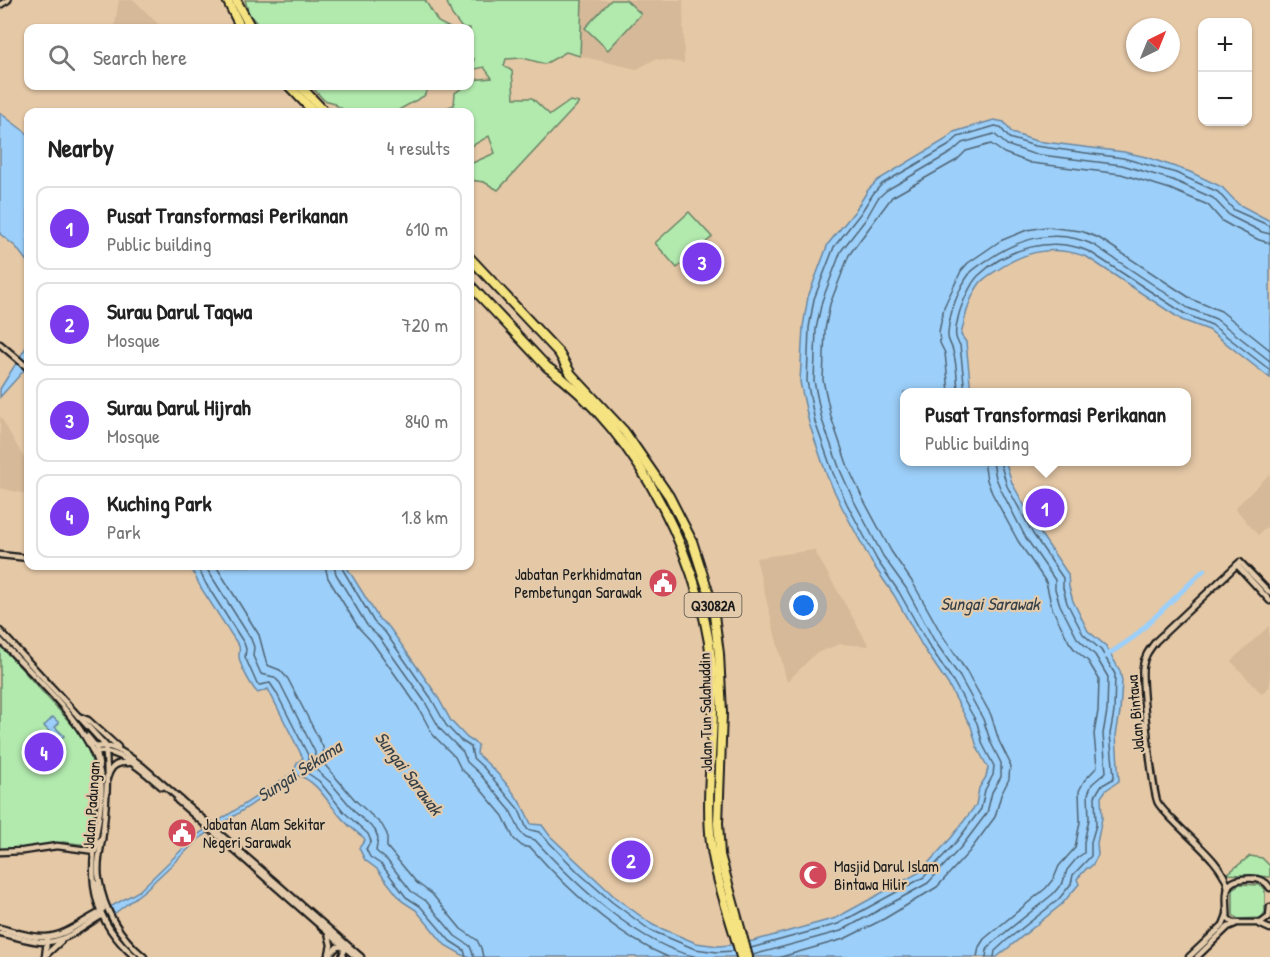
<!DOCTYPE html>
<meta charset="utf-8">
<style>
body{margin:0;font-family:"Patrick Hand",sans-serif;background:#f6f6f6;color:#222}
.controls{position:absolute;right:18px;top:18px;display:grid;overflow:hidden;border-radius:12px;box-shadow:0 2px 4px #0004}
.controls button{width:54px;height:54px;display:grid;place-items:center;padding:0;border:0;border-bottom:2px solid #e0e0e0;background:#fff;color:#222;font:30px sans-serif}
.compass{position:absolute;left:1126px;top:18px;width:54px;height:54px;border-radius:50%;background:#fff;box-shadow:0 2px 4px #0004;rotate:43deg}
.you{position:absolute;left:804px;top:606px;width:21px;height:21px;margin:-15px;border:4px solid #fff;border-radius:50%;background:#1a73e8;box-shadow:0 0 0 9px #1a73e833}
.badge{display:grid;place-items:center;width:39px;height:39px;border-radius:50%;background:#7c3aed;color:#fff;font-size:20px;font-weight:700}
.pin{position:absolute;translate:-50% -50%;border:3px solid #fff;box-shadow:0 2px 6px #0006}
.popup{position:absolute;left:900px;top:388px;width:291px;height:78px;box-sizing:border-box;display:grid;place-content:center;border-radius:12px;background:#fff;filter:drop-shadow(0 2px 4px #0005);font-size:20px;white-space:nowrap;color:#767676}
.popup b{font-size:22px;color:#222}
.popup::after{content:'';position:absolute;left:50%;top:100%;margin-left:-12px;border:12px solid transparent;border-top-color:#fff}
.list{margin:0;padding:0;list-style:none}
h2{display:flex;justify-content:space-between;align-items:center;height:78px;margin:0;padding:0 24px;font-size:26px}
h2 small{font-size:20px;font-weight:400;color:#767676}
.list li{display:grid;grid-template-columns:39px 1fr auto;gap:18px;align-items:center;box-sizing:border-box;height:84px;margin:0 12px 12px;padding:0 12px;border:2px solid #e0e0e0;border-radius:12px}
.list b{display:block;font-size:22px;white-space:nowrap}
.list p{margin:0;font-size:20px;white-space:nowrap;color:#767676}
.list em{font-size:20px;font-style:normal;color:#767676}
.icon{flex:none;width:33px;height:33px;fill:none;stroke:currentColor;stroke-width:2;stroke-linecap:round;stroke-linejoin:round}
.map{position:relative;flex:none;width:1270px;height:957px;overflow:hidden}
.search{position:absolute;background:#fff;box-shadow:0 2px 4px #0004;left:24px;top:24px;width:450px;height:66px;display:flex;align-items:center;gap:15px;box-sizing:border-box;padding:0 21px;border-radius:12px;color:#767676;font-size:22px}
.panel{position:absolute;background:#fff;box-shadow:0 2px 4px #0004;left:24px;top:108px;width:450px;height:462px;border-radius:12px}
.map>svg:first-child{display:block}
.built{fill:#d5b998}
.green{fill:#b2eaae;stroke:#678365;stroke-width:1.5}
.water{fill:#9ccff9;stroke:#6987a1;stroke-width:1.5}
.lines{fill:none;stroke-linecap:round;stroke-linejoin:round}
.shore{stroke:#4f6474;stroke-width:1.5}
.river{stroke:#9ccff9;stroke-width:5}
.secondary-casing{stroke:#1c1c1c;stroke-width:9}
.highway-casing{stroke:#1c1c1c;stroke-width:12}
.secondary{stroke:#e2caaa;stroke-width:4.5}
.highway{stroke:#f5e381;stroke-width:8}
.labels{text-anchor:middle;dominant-baseline:central;stroke-width:4.5;stroke-linejoin:round;paint-order:stroke}
.shield{fill:#e2caaa;stroke:#575047;stroke-width:1.5}
.shield-label{font-size:15px;font-weight:bold;fill:#1c1c1c}
.poi-label{font-size:16px;fill:#1c1c1c;stroke:#e2caaa;text-anchor:start}
.street-label{font-size:16px;fill:#1c1c1c;stroke:#e2caaa}
.water-label{font-size:18px;font-style:italic;fill:#364048;stroke:#e2caaa}
</style>
<div class="map">
<svg width="1270" height="957" viewBox="0 0 1270 957">
<rect width="100%" height="100%" fill="#e5c8a6"/>
<filter id="ink" filterUnits="userSpaceOnUse"><feTurbulence type="fractalNoise" baseFrequency=".0167" numOctaves="2"/><feDisplacementMap in="SourceGraphic" scale="12" xChannelSelector="R" yChannelSelector="G"/><feConvolveMatrix kernelMatrix="1 2 1 2 8 2 1 2 1" color-interpolation-filters="sRGB"/></filter>
<g filter="url(#ink)">
<!-- built -->
<g class="built">
<path d="M119 0H134L162 28H110L115 24Z"/>
<path d="M582 0H683L684 63 655 59 637 69 580 56Z"/>
<path d="M0 416 28 465 27 494 0 488Z"/>
<path d="M1270 474V524L1258 535 1235 508Z"/>
<path d="M814 550 869 646 840 644 816 653 787 682 756 558Z"/>
<path d="M1269 626 1270 686 1262 694 1231 661Z"/>
</g>
<!-- green -->
<g class="green">
<path d="M245 0H425L438 22 450 28H261L249 14Z"/>
<path d="M446 0H582L580 56 566 52 545 64 523 58 506 59 504 66 512 71 514 98H532L550 115 570 101 579 103 498 190 484 182 470 180V164L495 153 489 136 470 147V112H448V107L454 105 455 93 465 86H470V80L492 78 484 67 476 69 472 66 474 59 470 55V28H462L452 15Z"/>
<path d="M611 0H626L641 14 608 50 585 28Z"/>
<path d="M311 86H430L424 96 395 112H347L331 102 324 100Z"/>
<path d="M689 212 712 237 677 268 655 243Z"/>
<path d="M0 645 76 729C102 762 96 804 90 843L88 845 63 842 20 850H0Z"/>
<path d="M1250 856 1262 858 1270 866V877L1227 874Z"/>
<path d="M1240 884 1259 885 1265 889V912L1261 918 1238 919 1233 915V888Z"/>
</g>
<!-- water -->
<g class="water">
<path d="M0 113 28 134V263L16 247 0 234Z"/>
<path d="M994 120 1004 122 1012 133 1036 141 1124 152 1146 157 1190 172 1222 187 1238 204 1270 221V378L1209 330 1182 320 1087 257C1055 245 1027 250 999 269 993 273 985 277 980 283 969 298 965 317 961 335L966 342 971 392H904V462L1006 463 1012 483 1038 530 1068 574 1069 587 1073 601 1088 631 1106 646 1120 671 1122 681 1120 712 1116 735 1119 781 1106 790 1101 797 1102 818 1097 843 1098 855 1093 864 1089 868H1087L1077 879 1079 884 1062 904 997 957H466L445 945 416 910 402 901 377 869 365 860 359 848 365 840 364 838C355 831 346 824 339 815 327 801 316 780 297 775L200 838 145 890 114 914 110 907 139 891 197 835 294 772 297 763 303 758 268 689 258 693C252 688 239 664 239 656 239 652 240 649 239 646L201 588 190 566H346L379 619 389 627 436 694 451 721 467 738 478 745 477 754C499 773 520 797 531 824L542 825 550 836 616 898 653 925 696 943 718 946 731 945 753 941 836 918 920 872 952 837 976 805 979 788 986 777 988 768 977 747 971 726 966 718 948 684 923 647 894 595 872 563 842 507 827 476 809 423 800 382 803 327 808 297 828 244 855 211 868 190 878 180 945 140 954 132Z"/>
<path d="M28 344V366L0 397V389Z"/>
<path d="M53 717 59 723 55 727 64 736 58 741 44 726Z"/>
</g>
<g class="lines">
<!-- shore -->
<g class="shore">
<path d="M949 392 945 353 940 343 939 332 944 307 961 271 968 263 1000 241 1027 230 1046 227 1081 231 1099 238 1193 300 1221 311 1270 350"/>
<path d="M958 392C957 379 957 364 953 351 952 345 947 341 948 334 949 314 958 289 970 273 975 268 983 263 989 259 1021 237 1058 228 1094 245L1188 308 1216 319 1270 361"/>
<path d="M965 392 960 345C953 337 956 328 958 318 960 308 970 284 978 276 1007 248 1052 235 1090 252L1185 314 1212 325 1270 370"/>
<path d="M197 566 206 584 244 643 246 649 245 657 257 684 260 685 270 683 276 692 308 755V760L303 765V770L319 781 344 812 368 834 371 841 366 849 370 857 382 865 406 897 420 906 450 941 464 950 466 957"/>
<path d="M205 566 251 639 254 647 253 656 261 674 274 677 280 683 315 752 314 768 330 782 357 814 375 830 378 838 376 851 387 860 411 891 426 901 455 936 470 946 474 957"/>
<path d="M216 566 259 635 267 665 280 670 288 679 323 747 325 765 356 801 382 825 387 834V847L417 883 432 894 461 929 477 940 481 948 483 957"/>
<path d="M325 566 328 578 358 627 372 642 418 707 433 735 455 757 461 769 472 779 503 816 514 839 522 846 531 848C569 891 615 935 668 957"/>
<path d="M334 566 336 574 368 627 379 637 425 702 440 729 463 752 467 762 479 773 510 810 521 833 526 837 535 840C574 883 639 946 698 957"/>
<path d="M342 566 343 570 374 622 385 632 431 698 446 725 460 740 471 747 473 758 484 768 519 810 527 829 539 832 579 873 612 902 650 930 695 949 717 952 734 951"/>
<path d="M751 948 838 924 924 877 957 841 981 809 985 790 993 775 994 766 983 745 977 723 953 681 928 644 899 592 877 560 847 504 833 473 815 422 807 381 809 328 814 299 834 247 860 214 873 194 882 184 948 146 958 137 995 126 1000 127 1009 138 1035 146 1123 158 1176 173 1218 192 1234 210 1270 226"/>
<path d="M753 955 841 931 928 883 962 846 987 813 992 792 1001 777V763L991 743 983 719 960 677 934 640 906 588 883 556 854 501 840 470 822 420 814 381 816 329 822 301 841 251 866 219 878 198 887 190 952 152 962 143 994 134 1007 145 1033 154 1122 165 1173 180 1213 198 1230 216 1262 232 1270 234"/>
<path d="M781 957 844 939 884 919 937 887 969 852 995 817 1001 795 1009 779 1010 763 999 741 991 715 967 672 942 635 913 583 891 551 862 497 848 467 831 417 823 380 825 330 830 304 849 255 892 197 957 160 966 151 991 144 1004 153 1031 163 1121 174 1170 189 1208 205 1222 221 1231 226 1259 240 1270 243"/>
<path d="M977 957 979 947 984 939 1046 888 1054 878 1059 866 1075 848 1080 822 1079 791 1084 781 1097 767 1094 734 1098 711 1099 679 1088 661 1075 650 1069 642 1052 608 1046 582 1018 541 992 493 987 480 984 462"/>
<path d="M986 957 987 950 991 944 1053 894 1063 882 1067 870 1077 858 1084 853V842L1089 819 1088 794 1092 784 1106 772 1103 734 1107 711 1108 677 1095 655 1077 638 1060 605 1055 589V580L1026 538 1001 490 996 478 993 462"/>
<path d="M994 957 995 951 1007 940 1058 900 1071 884 1073 875 1091 856V842L1096 825 1095 796 1101 786 1113 779 1114 776 1110 734 1114 712 1115 674 1101 650 1083 634 1067 603 1063 588V578L1033 534 1007 486 1000 462"/>
</g>
<!-- river -->
<path class="river" d="M1106 656 1134 637 1204 570"/>
<!-- secondary casing -->
<g class="secondary-casing">
<g id="secondary">
<path d="M0 5 8 0"/>
<path d="M0 344 28 368"/>
<path d="M0 555 28 558"/>
<path d="M1237 565 1270 601"/>
<path d="M0 631 105 745C109 774 106 804 103 833 101 848 96 864 99 879 104 911 119 936 144 957"/>
<path d="M0 640C32 675 88 723 99 769 104 787 100 811 97 829 88 881 92 920 135 957"/>
<path d="M78 716 88 720 118 747"/>
<path d="M87 736 96 747 99 765"/>
<path d="M96 747C115 743 128 756 142 766L361 957"/>
<path d="M98 752C121 749 145 773 162 787"/>
<path d="M108 776C111 766 117 762 128 763"/>
<path d="M177 800 356 957"/>
<path d="M0 852 23 851 57 846 95 851 98 842 102 839"/>
<path d="M99 881 97 886 103 909"/>
<path d="M1228 888C1225 861 1174 827 1158 803 1153 796 1140 678 1143 666 1144 656 1150 649 1156 641L1240 562 1270 593"/>
<path d="M1270 888C1268 885 1267 883 1263 881 1255 877 1231 877 1228 888 1225 896 1228 909 1227 918L1233 923H1261L1269 917 1270 907"/>
<path d="M1259 924 1270 929"/>
<path d="M0 928C15 932 31 938 46 937 66 936 84 920 101 912"/>
<path d="M0 933C15 936 32 943 47 942 67 941 86 925 102 915"/>
<path d="M328 933 331 945 329 954"/>
<path d="M47 954 61 941"/>
<path d="M45 957 47 940"/>
<path d="M327 957 337 947 343 946"/>
<path d="M342 957 344 951 343 945"/>
<path d="M1189 957 1223 925 1227 915"/>
<path d="M1197 957 1228 927 1235 924"/>
</g>
</g>
<!-- highway casing -->
<g class="highway-casing">
<g id="highway">
<path d="M227 0 241 28"/>
<path d="M236 0 251 28"/>
<path d="M289 86 314 112"/>
<path d="M300 86 325 112"/>
<path d="M470 258 559 353 571 374 624 431 669 496 692 541 713 607 719 654 722 713 718 823 720 855 748 957"/>
<path d="M470 285 547 367C638 430 710 573 713 684 715 736 705 791 711 843 716 881 731 920 741 957"/>
</g>
</g>
<!-- secondary -->
<use href="#secondary" class="secondary"/>
<!-- highway -->
<use href="#highway" class="highway"/>
</g>
</g>
<!-- icons -->
<defs>
<g id="civic-disc" transform="scale(1.5)"><circle r="9.5" fill="#d1495b" stroke="#e2caaa"/><path d="M-.6-6.5H3V-4.5H.6V-3L4-1V1h2V6H-6V1h2V-1L-.6-3ZM-1.2 2.5V6h2.4V2.5Z" fill="#fff"/></g>
<g id="mosque-disc" transform="scale(1.5)"><circle r="9.5" fill="#d1495b" stroke="#e2caaa"/><path d="M3.5-4.9A6 6 0 1 0 3.5 4.9A5 5 0 1 1 3.5-4.9Z" fill="#fff"/></g>
</defs>
<g fill-rule="evenodd">
<use href="#civic-disc" x="663" y="583"/>
<use href="#civic-disc" x="182" y="833"/>
<use href="#mosque-disc" x="813" y="875"/>
</g>
<g class="labels">
<!-- shield labels -->
<rect class="shield" x="684.5" y="593" width="57" height="24" rx="4.5"/>
<g class="shield-label">
<text x="713" y="605">Q3082A</text>
</g>
<!-- poi labels -->
<g class="poi-label">
<text x="642" y="574" text-anchor="end">Jabatan Perkhidmatan<tspan x="642" dy="18">Pembetungan Sarawak</tspan></text>
<text x="203" y="824">Jabatan Alam Sekitar<tspan x="203" dy="18">Negeri Sarawak</tspan></text>
<text x="834" y="866">Masjid Darul Islam<tspan x="834" dy="18">Bintawa Hilir</tspan></text>
</g>
<!-- street labels -->
<g class="street-label">
<text transform="translate(705 712) rotate(-91)">Jalan Tun Salahuddin</text>
<text transform="translate(1135 714) rotate(-95)">Jalan Bintawa</text>
<text transform="translate(91 805) rotate(-86)">Jalan Padungan</text>
</g>
<!-- water labels -->
<g class="water-label">
<text x="990" y="603">Sungai Sarawak</text>
<text transform="translate(299 771) rotate(-33)">Sungai Sekama</text>
<text transform="translate(409 773) rotate(53)">Sungai Sarawak</text>
</g>
</g>
</svg>
<div class="controls">
<button>+</button>
<button>−</button>
</div>
<svg class="compass" viewBox="-18 -18 36 36"><path d="M0-13l5 13h-10z" fill="#e53935"/><path d="M0 13l5-13h-10z" fill="#767676"/></svg>
<div class="you"></div>
<div class="pin badge" style="left:1045px;top:508px">1</div>
<div class="popup"><b>Pusat Transformasi Perikanan</b>Public building</div>
<div class="pin badge" style="left:631px;top:860px">2</div>
<div class="pin badge" style="left:702px;top:262px">3</div>
<div class="pin badge" style="left:44px;top:752px">4</div>
<div class="search"><svg class="icon" aria-label="search" viewBox="0 0 24 24"><circle cx="10" cy="10" r="6"/><path d="M15 15l6 6"/></svg>Search here</div>
<section class="panel">
<h2>Nearby<small>4 results</small></h2>
<ul class="list">
<li><span class="badge">1</span><div><b>Pusat Transformasi Perikanan</b><p>Public building</p></div><em>610 m</em></li>
<li><span class="badge">2</span><div><b>Surau Darul Taqwa</b><p>Mosque</p></div><em>720 m</em></li>
<li><span class="badge">3</span><div><b>Surau Darul Hijrah</b><p>Mosque</p></div><em>840 m</em></li>
<li><span class="badge">4</span><div><b>Kuching Park</b><p>Park</p></div><em>1.8 km</em></li>
</ul>
</section>
</div>
